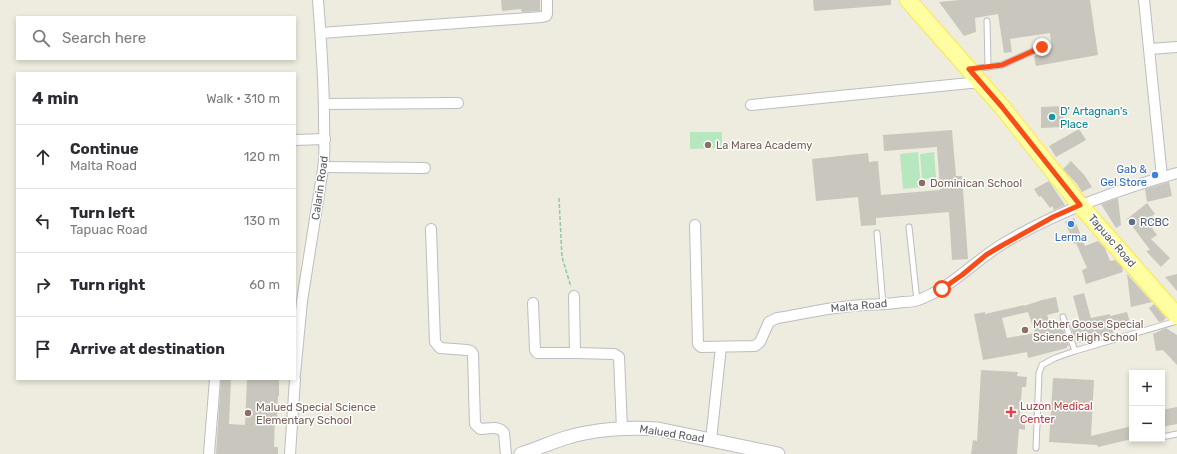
<!DOCTYPE html>
<meta charset="utf-8">
<style>
body{margin:0;font-family:Rubik,sans-serif;background:#f2f2f3;color:#2b2b33}
.controls{position:absolute;right:12px;bottom:12px;display:grid;overflow:hidden;border-radius:0px;box-shadow:0 2px 6px #0003}
.controls button{width:36px;height:36px;display:grid;place-items:center;padding:0;border:0;border-bottom:1px solid #e1e1e2;background:#fff;color:#2b2b33;font:20px sans-serif}
.stop{position:absolute;width:12px;height:12px;margin:-9px;border:3px solid #f84d19;border-radius:50%;background:#fff}
.stop.end{background:#f84d19;border-color:#fff;box-shadow:0 1px 4px #0008}
.list{margin:0;padding:0;list-style:none}
h2{display:flex;justify-content:space-between;align-items:center;height:52px;margin:0;padding:0 16px;font-size:17px}
h2 small{font-size:13px;font-weight:400;color:#7c7c81}
.list li{display:grid;grid-template-columns:26px 1fr auto;gap:12px;align-items:center;box-sizing:border-box;height:64px;padding:0 16px;border-top:1px solid #e1e1e2}
.list b{display:block;font-size:15px;white-space:nowrap}
.list p{margin:0;font-size:13px;white-space:nowrap;color:#7c7c81}
.list em{font-size:13px;font-style:normal;color:#7c7c81}
.icon{flex:none;width:22px;height:22px;fill:none;stroke:currentColor;stroke-width:2;stroke-linecap:round;stroke-linejoin:round}
.map{position:relative;flex:none;width:1177px;height:454px;overflow:hidden}
.search{position:absolute;background:#fff;box-shadow:0 2px 6px #0003;left:16px;top:16px;width:280px;height:44px;display:flex;align-items:center;gap:10px;box-sizing:border-box;padding:0 14px;border-radius:0px;color:#7c7c81;font-size:15px}
.panel{position:absolute;background:#fff;box-shadow:0 2px 6px #0003;left:16px;top:72px;width:280px;height:308px;border-radius:0px}
.map>svg:first-child{display:block}
.green{fill:#b7e7bf}
.building{fill:#c9c7bd;fill-rule:evenodd}
.lines{fill:none;stroke-linecap:round;stroke-linejoin:round}
.service-casing{stroke:#bcbdc4;stroke-width:7}
.minor-casing{stroke:#bcbdc4;stroke-width:12}
.tertiary-casing{stroke:#bcbdc4;stroke-width:15}
.primary-casing{stroke:#fee746;stroke-width:18}
.path{stroke:#90c8a9;stroke-width:1.5;stroke-dasharray:4 2;stroke-linecap:butt}
.service{stroke:#fff;stroke-width:5}
.minor{stroke:#fff;stroke-width:10}
.tertiary{stroke:#fff;stroke-width:13}
.primary{stroke:#ffffa1;stroke-width:16}
.route{stroke:#f84d19;stroke-width:5}
.culture-dot{fill:#0f9aa8;stroke:#fff;stroke-width:1.5}
.education-dot{fill:#8d6e63;stroke:#fff;stroke-width:1.5}
.shop-dot{fill:#3f7fe0;stroke:#fff;stroke-width:1.5}
.service-dot{fill:#5c6f8a;stroke:#fff;stroke-width:1.5}
.health-dot{fill:#e0444e;stroke:#fff;stroke-width:1.5}
.labels{text-anchor:middle;dominant-baseline:central;stroke-width:3;stroke-linejoin:round;paint-order:stroke}
.culture-label{font-size:11px;fill:#0d838f;stroke:#fff;text-anchor:start}
.education-label{font-size:11px;fill:#785e54;stroke:#fff;text-anchor:start}
.shop-label{font-size:11px;fill:#366cbe;stroke:#fff;text-anchor:end}
.street-label{font-size:11px;fill:#585a61;stroke:#fff}
.service-label{font-size:11px;fill:#4e5e75;stroke:#fff;text-anchor:start}
.health-label{font-size:11px;fill:#be3a42;stroke:#fff;text-anchor:start}
</style>
<div class="map">
<svg width="1177" height="454" viewBox="0 0 1177 454">
<rect width="100%" height="100%" fill="#edecde"/>
<!-- green -->
<g class="green">
<path d="M690 132H722V148L690 149Z"/>
<path d="M918 152 921 187 903 189 900 154Z"/>
<path d="M934 152 936 178 922 179 920 154Z"/>
</g>
<!-- building -->
<g class="building">
<path d="M501 0H540V11L522 12 521 9 502 11Z"/>
<path d="M813 0H891V5L814 11Z"/>
<path d="M959 0H1090L1098 55 1036 66 1034 56 1041 54 1040 52 1045 49 1052 48 1050 33 1010 39 1012 52 1004 53 998 14 975 18 976 32 964 36 939 2Z"/>
<path d="M1063 106 1064 127 1041 128V107Z"/>
<path d="M1079 129 1086 140 1056 157 1049 146Z"/>
<path d="M952 130 956 176H962L968 259 952 260 949 212 876 218V225L861 226 858 197 816 201 812 159 868 153 869 162 878 161 881 195 940 190 937 147 884 151 883 135Z"/>
<path d="M1071 161 1085 176 1092 187 1082 192 1077 184 1063 169Z"/>
<path d="M1049 181 1065 205 1054 210 1052 206 1050 208 1041 196 1039 197 1034 189Z"/>
<path d="M1169 182 1172 196 1147 202 1145 189Z"/>
<path d="M1118 198 1121 225 1116 228 1101 204Z"/>
<path d="M1147 203 1155 214 1152 216 1155 220 1154 222 1156 225 1152 228 1157 235 1151 239 1170 258 1161 267 1146 251 1150 250 1127 219Z"/>
<path d="M1074 218 1085 246 1098 241 1105 248 1110 261 1115 260 1122 267 1123 272 1086 284 1082 270 1087 268 1076 243 1074 244 1065 222Z"/>
<path d="M1127 274 1152 302 1131 307Z"/>
<path d="M1177 274V291L1165 277Z"/>
<path d="M1084 293 1091 318 1110 314V316L1127 312 1131 326 1113 331 1114 333 1077 343 1070 325 1080 322 1073 296Z"/>
<path d="M1056 297 1059 312 1047 315 1052 328 1062 326 1069 346H1067V348L1028 358 1027 352 983 360 974 314 985 312V314L1024 305V306L1042 300ZM1028 312 1035 333 1007 338 1002 318Z"/>
<path d="M1154 304 1166 318 1163 321 1159 322 1149 308Z"/>
<path d="M1166 328 1177 335V365L1163 350 1156 351 1153 334Z"/>
<path d="M981 370 1018 372 1017 376 1027 377 1026 387H1022L1020 415H1025V430L1019 429 1017 454H971L973 440 977 441Z"/>
<path d="M1053 378 1094 380 1091 436 1132 426V439L1098 447 1097 445 1049 442Z"/>
<path d="M221 379H231L229 424 245 425 247 379H279V396H278L277 418H275L274 447H278V454H216Z"/>
<path d="M1177 407V424L1162 427V410Z"/>
</g>
<g class="lines">
<!-- service casing -->
<g class="service-casing">
<g id="service">
<path d="M987 21 988 67"/>
<path d="M972 69 1002 65 1042 47"/>
<path d="M909 227 917 301"/>
<path d="M877 233 883 305"/>
<path d="M1063 317 1075 351"/>
<path d="M1162 437 1177 434"/>
<path d="M1036 448 1039 373 1042 365 1055 358 1075 351 1177 321"/>
</g>
</g>
<!-- minor casing -->
<g class="minor-casing">
<g id="minor">
<path d="M1144 0 1162 177"/>
<path d="M321 33 542 17 546 16 547 14V0"/>
<path d="M1150 49 1177 47"/>
<path d="M324 104 458 103"/>
<path d="M751 105 980 82"/>
<path d="M295 140 325 139"/>
<path d="M324 167 425 168"/>
<path d="M695 225 698 344 701 347 755 346 760 342 769 322 777 318C802 314 827 308 852 306 869 304 886 305 903 302 908 302 913 302 918 300 951 288 972 263 1001 245 1055 212 1116 190 1177 173"/>
<path d="M431 229 435 342 440 348 467 350 471 351 473 354 475 424 480 429C488 429 499 425 504 433L506 454"/>
<path d="M574 296 575 353"/>
<path d="M533 303 535 350 537 353H575L614 354 619 357 622 429"/>
<path d="M295 374 302 301 321 181C326 159 324 139 324 117 324 78 321 39 318 0"/>
<path d="M711 440 721 347"/>
<path d="M209 454 215 379"/>
<path d="M290 454 295 379"/>
</g>
</g>
<!-- tertiary casing -->
<g class="tertiary-casing">
<path id="tertiary" d="M521 454C536 449 550 443 565 438 593 429 629 427 658 429L778 454"/>
</g>
<!-- primary casing -->
<g class="primary-casing">
<path id="primary" d="M908 0 1002 107 1080 205 1177 316"/>
</g>
<!-- path -->
<path class="path" d="M559 198 562 257 571 287"/>
<!-- service -->
<use href="#service" class="service"/>
<!-- minor -->
<use href="#minor" class="minor"/>
<!-- tertiary -->
<use href="#tertiary" class="tertiary"/>
<!-- primary -->
<use href="#primary" class="primary"/>
</g>
<g class="lines">
<!-- route -->
<path class="route" d="M942 289 962 275 986 255 1001 246 1053 217 1080 205 1002 107 969 69 1002 65 1042 47"/>
</g>
<!-- markers -->
<circle class="culture-dot" cx="1052" cy="117" r="4"/>
<g class="education-dot">
<circle cx="708" cy="145" r="4"/>
<circle cx="922" cy="183" r="4"/>
<circle cx="1025" cy="330" r="4"/>
<circle cx="248" cy="413" r="4"/>
</g>
<g class="shop-dot">
<circle cx="1155" cy="175" r="4"/>
<circle cx="1071" cy="224" r="4"/>
</g>
<circle class="service-dot" cx="1132" cy="222" r="4"/>
<path class="health-dot" d="M1009 406h4v4h4v4h-4v4h-4v-4h-4v-4h4z"/>
<g class="labels">
<!-- culture labels -->
<g class="culture-label">
<text x="1060" y="111">D' Artagnan's<tspan x="1060" dy="13">Place</tspan></text>
</g>
<!-- education labels -->
<g class="education-label">
<text x="716" y="145">La Marea Academy</text>
<text x="930" y="183">Dominican School</text>
<text x="1033" y="324">Mother Goose Special<tspan x="1033" dy="13">Science High School</tspan></text>
<text x="256" y="407">Malued Special Science<tspan x="256" dy="13">Elementary School</tspan></text>
</g>
<!-- shop labels -->
<g class="shop-label">
<text x="1147" y="169">Gab &amp;<tspan x="1147" dy="13">Gel Store</tspan></text>
<text x="1071" y="237" text-anchor="middle">Lerma</text>
</g>
<!-- street labels -->
<g class="street-label">
<text transform="translate(320 188) rotate(-82)">Calarin Road</text>
<text transform="translate(1112 241) rotate(49)">Tapuac Road</text>
<text transform="translate(859 306) rotate(-5)">Malta Road</text>
<text transform="translate(672 434) rotate(9)">Malued Road</text>
</g>
<!-- service labels -->
<g class="service-label">
<text x="1140" y="222">RCBC</text>
</g>
<!-- health labels -->
<g class="health-label">
<text x="1020" y="406">Luzon Medical<tspan x="1020" dy="13">Center</tspan></text>
</g>
</g>
</svg>
<div class="controls">
<button>+</button>
<button>−</button>
</div>
<div class="stop" style="left:942px;top:289px"></div>
<div class="stop end" style="left:1042px;top:47px"></div>
<div class="search"><svg class="icon" aria-label="search" viewBox="0 0 24 24"><circle cx="10" cy="10" r="6"/><path d="M15 15l6 6"/></svg>Search here</div>
<section class="panel">
<h2>4 min<small>Walk · 310 m</small></h2>
<ul class="list">
<li><svg class="icon" aria-label="ahead" viewBox="0 0 24 24"><path d="M12 20V5M6 11l6-6 6 6"/></svg><div><b>Continue</b><p>Malta Road</p></div><em>120 m</em></li>
<li><svg class="icon" aria-label="left" viewBox="0 0 24 24"><path d="M17 20v-9H6M10 6l-5 5 5 5"/></svg><div><b>Turn left</b><p>Tapuac Road</p></div><em>130 m</em></li>
<li><svg class="icon" aria-label="right" viewBox="0 0 24 24"><path d="M7 20v-9h11M14 6l5 5-5 5"/></svg><div><b>Turn right</b></div><em>60 m</em></li>
<li><svg class="icon" aria-label="arrive" viewBox="0 0 24 24"><path d="M6 21V4h12l-3 4 3 4H6"/></svg><div><b>Arrive at destination</b></div></li>
</ul>
</section>
</div>
